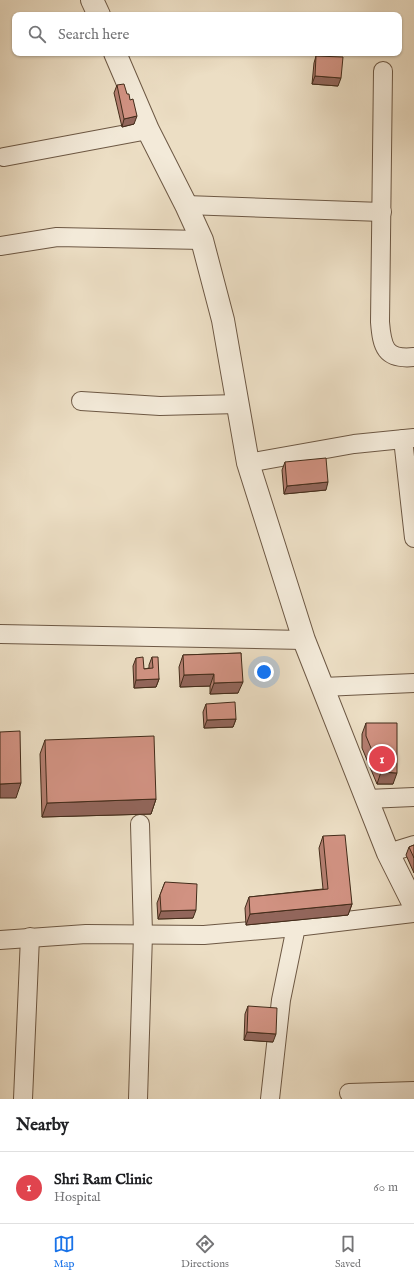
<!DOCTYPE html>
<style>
body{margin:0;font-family:"IM FELL English",serif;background:#f6f6f6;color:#202124}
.you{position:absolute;left:264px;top:672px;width:14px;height:14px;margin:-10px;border:3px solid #fff;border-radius:50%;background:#1a73e8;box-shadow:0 0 0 6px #1a73e833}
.badge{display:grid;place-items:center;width:26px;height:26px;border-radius:50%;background:#1a73e8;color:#fff;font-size:13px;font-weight:700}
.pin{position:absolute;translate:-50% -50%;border:2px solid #fff;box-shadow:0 1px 4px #0006}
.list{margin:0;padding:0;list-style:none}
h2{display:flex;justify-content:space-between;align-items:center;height:52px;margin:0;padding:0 16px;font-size:17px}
h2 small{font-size:13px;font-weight:400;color:#757577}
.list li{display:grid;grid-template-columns:26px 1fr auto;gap:12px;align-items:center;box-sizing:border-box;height:72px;padding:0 16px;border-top:1px solid #e0e0e0}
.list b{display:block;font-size:15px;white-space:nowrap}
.list p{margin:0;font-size:13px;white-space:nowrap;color:#757577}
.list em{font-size:13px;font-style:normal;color:#757577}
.icon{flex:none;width:22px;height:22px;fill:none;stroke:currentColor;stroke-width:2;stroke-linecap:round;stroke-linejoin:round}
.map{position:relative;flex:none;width:414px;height:1099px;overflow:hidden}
.search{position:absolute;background:#fff;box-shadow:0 1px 3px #0004;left:12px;right:12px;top:12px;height:44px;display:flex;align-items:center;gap:10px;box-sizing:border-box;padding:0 14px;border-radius:8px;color:#757577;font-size:15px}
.sheet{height:124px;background:#fff}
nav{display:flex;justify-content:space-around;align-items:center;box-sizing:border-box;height:56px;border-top:1px solid #e0e0e0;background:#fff;font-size:11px;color:#757577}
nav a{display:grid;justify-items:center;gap:2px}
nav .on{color:#1a73e8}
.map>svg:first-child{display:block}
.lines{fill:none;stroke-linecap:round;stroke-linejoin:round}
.minor-casing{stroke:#6d5844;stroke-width:20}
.tertiary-casing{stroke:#6d5844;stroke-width:24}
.minor{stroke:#f3ead9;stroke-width:18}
.tertiary{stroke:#f3ead9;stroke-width:22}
.wall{fill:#b47e70;stroke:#432c1a}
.shaded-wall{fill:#92665b;stroke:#432c1a}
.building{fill:#d19282;stroke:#432c1a}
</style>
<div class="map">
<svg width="414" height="1099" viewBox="0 0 414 1099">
<rect width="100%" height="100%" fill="#ecdec4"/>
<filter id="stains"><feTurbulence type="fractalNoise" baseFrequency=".005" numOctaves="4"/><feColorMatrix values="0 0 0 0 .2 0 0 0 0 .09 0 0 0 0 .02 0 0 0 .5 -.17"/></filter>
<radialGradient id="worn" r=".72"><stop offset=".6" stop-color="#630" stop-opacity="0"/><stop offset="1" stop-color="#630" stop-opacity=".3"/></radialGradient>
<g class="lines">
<!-- minor casing -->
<g class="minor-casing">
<g id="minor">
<path d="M383 71 380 322C382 347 385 360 414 357"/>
<path d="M4 157 148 130"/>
<path d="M186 205 382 212"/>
<path d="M0 246 57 237 202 240"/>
<path d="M81 401 160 406 238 404"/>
<path d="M403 439 414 538"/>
<path d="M248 463 354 444 414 438"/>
<path d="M0 634 304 640"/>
<path d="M323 687 414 683"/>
<path d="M367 799 414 797"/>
<path d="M388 853 414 845"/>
<path d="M0 940 86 934 204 935 296 927"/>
<path d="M349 1093 414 1091"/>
<path d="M23 1099 30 937"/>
<path d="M138 1099 143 934 140 824"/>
<path d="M270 1099 281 1000 296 927 414 913"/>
</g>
</g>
<!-- tertiary casing -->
<g class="tertiary-casing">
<g id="tertiary">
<path d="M92 0 99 15"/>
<path d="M115 53 148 130 186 205 202 240 223 320 248 463 304 640 388 853 414 905"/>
</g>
</g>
<!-- minor -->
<use href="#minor" class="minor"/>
<!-- tertiary -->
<use href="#tertiary" class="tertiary"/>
</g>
<!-- wall -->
<g class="wall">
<path d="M316 56 338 86 312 84 314 63Z"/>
<path d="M117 85 134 124 122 127 114 93Z"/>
<path d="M285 462 326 490 284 494 282 470Z"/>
<path d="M241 653 238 693 210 694V686L180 687 179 667 183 655Z"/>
<path d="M152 657 159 679 156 687 134 688 133 666 136 658 144 669 149 668V665Z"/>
<path d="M206 704 236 719 233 727 204 728 203 712Z"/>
<path d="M366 723 393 784H377L362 748V734Z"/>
<path d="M45 740 156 799 151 814 42 817 40 754Z"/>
<path d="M323 836 352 904 348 915 246 925 245 908 249 897 323 889 319 848Z"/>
<path d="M414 845V873L406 855 409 847Z"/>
<path d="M165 882 193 918 158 919 157 903Z"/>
<path d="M248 1006 273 1042 244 1040 245 1014Z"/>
</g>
<!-- shaded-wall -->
<g class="shaded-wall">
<path d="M315 76 341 78 338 86 312 84Z"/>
<path d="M137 116 134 124 122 127 124 119Z"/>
<path d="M328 482 326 490 284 494 287 486Z"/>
<path d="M214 674 210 686 180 687 184 675Z"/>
<path d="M159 679 156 687 134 688 136 680Z"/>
<path d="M243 682 238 693 210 694 214 683Z"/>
<path d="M236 719 233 727 204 728 207 720Z"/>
<path d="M381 772 397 773 393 784H377Z"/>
<path d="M21 783 16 798H0V784Z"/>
<path d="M156 799 151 814 42 817 47 803Z"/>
<path d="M352 904 348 915 246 925 250 914Z"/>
<path d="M196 910 193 918 158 919 161 911Z"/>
<path d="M247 1032 276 1034 273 1042 244 1040Z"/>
</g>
<!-- building -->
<g class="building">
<path d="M316 56 343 57 341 78 315 76Z"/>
<path d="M124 84 127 94H129L130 100 133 99 137 116 124 119 117 85Z"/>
<path d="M326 458 328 482 287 486 285 462Z"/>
<path d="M241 653 243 682 214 683V674L184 675 183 655Z"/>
<path d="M143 657 144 669 153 668 152 657H158L159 679 136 680V658Z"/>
<path d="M235 702 236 719 207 720 206 704Z"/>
<path d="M366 723H397V773L381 772 366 736Z"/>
<path d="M20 731 21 783 0 784V732Z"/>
<path d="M154 736 156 799 47 803 45 740Z"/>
<path d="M345 835 352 904 250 914 249 897 328 889 323 836Z"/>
<path d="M414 845V858L409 847Z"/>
<path d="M165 882 197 884 196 910 161 911 160 895Z"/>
<path d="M248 1006 277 1008 276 1034 247 1032Z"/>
</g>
<rect width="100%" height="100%" filter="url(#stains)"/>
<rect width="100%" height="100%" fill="url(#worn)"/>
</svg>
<div class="you"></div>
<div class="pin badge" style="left:382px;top:759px;background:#e0444e">1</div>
<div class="search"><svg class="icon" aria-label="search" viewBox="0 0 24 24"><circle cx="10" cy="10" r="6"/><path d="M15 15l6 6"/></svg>Search here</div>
</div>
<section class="sheet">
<h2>Nearby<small></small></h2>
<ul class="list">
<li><span class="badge" style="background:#e0444e">1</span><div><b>Shri Ram Clinic</b><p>Hospital</p></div><em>60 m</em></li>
</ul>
</section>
<nav>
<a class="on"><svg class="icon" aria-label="map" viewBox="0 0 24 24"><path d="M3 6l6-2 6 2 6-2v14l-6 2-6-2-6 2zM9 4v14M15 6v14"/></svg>Map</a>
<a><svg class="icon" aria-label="directions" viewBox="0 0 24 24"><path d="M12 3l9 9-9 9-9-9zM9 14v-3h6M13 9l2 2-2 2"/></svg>Directions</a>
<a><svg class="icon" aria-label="saved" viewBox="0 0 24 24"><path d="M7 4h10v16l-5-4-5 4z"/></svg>Saved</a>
</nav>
